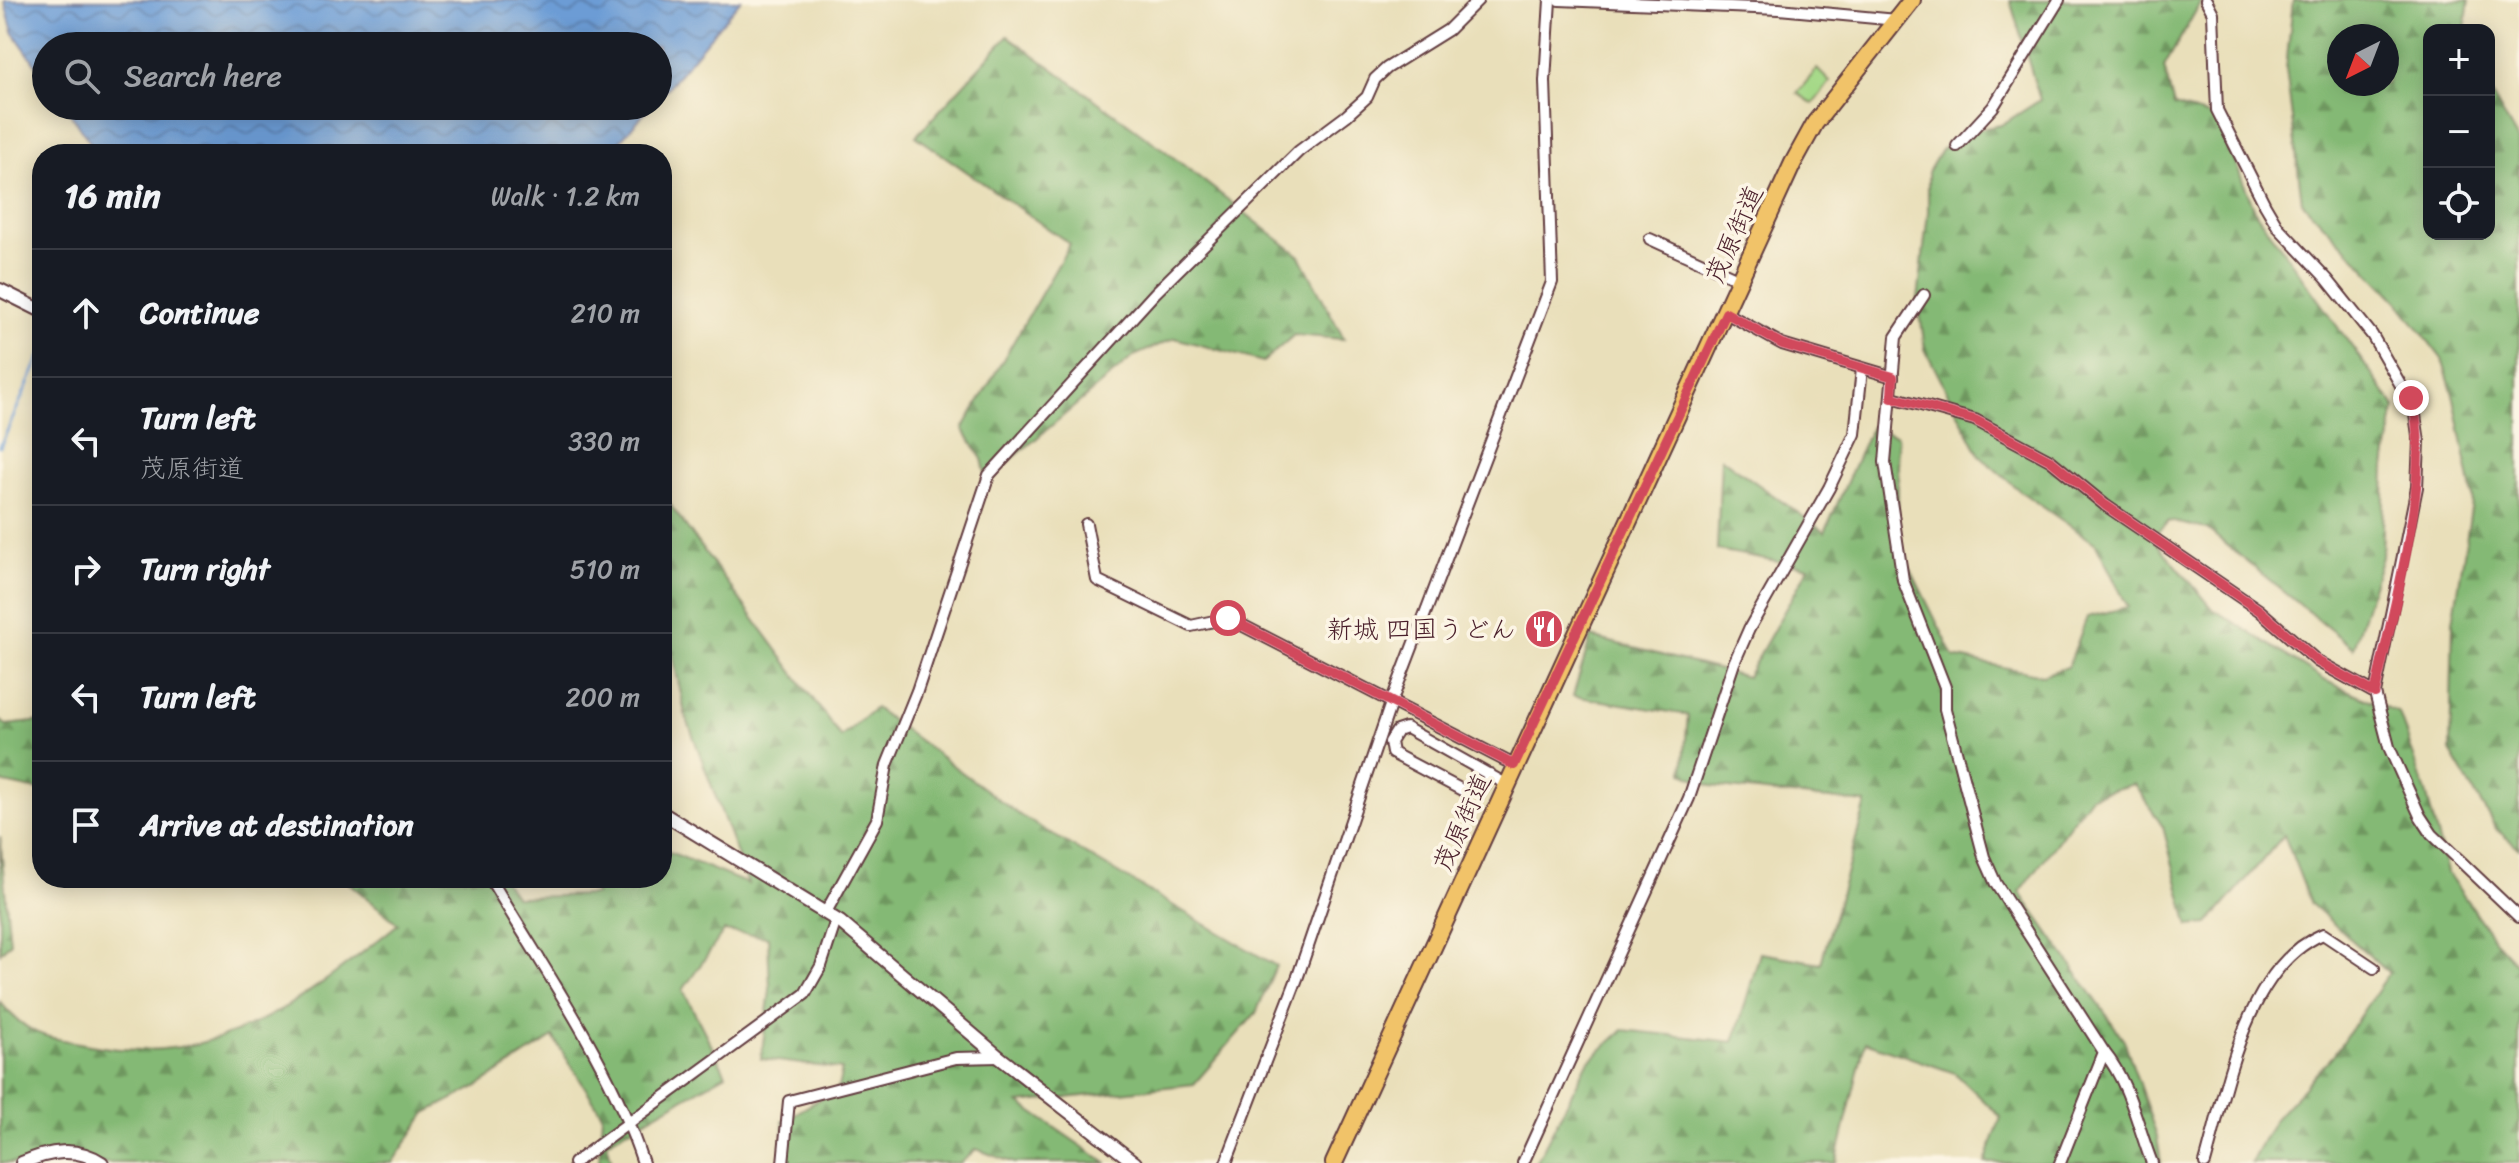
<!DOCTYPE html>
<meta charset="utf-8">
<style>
body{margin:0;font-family:Sriracha,"Klee One",sans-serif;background:#20242c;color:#f1f3f6}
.controls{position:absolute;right:24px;top:24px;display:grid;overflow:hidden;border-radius:16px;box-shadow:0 4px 20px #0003}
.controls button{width:72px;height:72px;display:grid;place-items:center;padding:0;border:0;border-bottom:2px solid #363941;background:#171b24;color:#f1f3f6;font:40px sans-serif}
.compass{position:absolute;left:2327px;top:24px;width:72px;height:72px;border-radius:50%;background:#171b24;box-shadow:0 4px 20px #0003;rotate:222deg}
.stop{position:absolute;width:24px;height:24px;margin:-18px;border:6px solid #d1495b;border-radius:50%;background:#fff}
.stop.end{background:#d1495b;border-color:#fff;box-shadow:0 2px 8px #0008}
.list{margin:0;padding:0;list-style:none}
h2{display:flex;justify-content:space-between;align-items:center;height:104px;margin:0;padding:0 32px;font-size:34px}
h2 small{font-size:26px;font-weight:400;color:#9ea1a6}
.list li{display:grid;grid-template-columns:52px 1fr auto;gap:24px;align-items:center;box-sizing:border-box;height:128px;padding:0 32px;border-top:2px solid #363941}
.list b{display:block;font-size:30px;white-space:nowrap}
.list p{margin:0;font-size:26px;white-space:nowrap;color:#9ea1a6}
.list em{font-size:26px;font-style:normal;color:#9ea1a6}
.icon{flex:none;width:44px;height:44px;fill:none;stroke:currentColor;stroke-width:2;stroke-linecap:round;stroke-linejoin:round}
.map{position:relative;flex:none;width:2519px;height:1163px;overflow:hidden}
.search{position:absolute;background:#171b24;box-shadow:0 4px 20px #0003;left:32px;top:32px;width:640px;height:88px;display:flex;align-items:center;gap:20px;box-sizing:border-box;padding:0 28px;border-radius:44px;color:#9ea1a6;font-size:30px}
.panel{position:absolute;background:#171b24;box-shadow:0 4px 20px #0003;left:32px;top:144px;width:640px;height:744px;border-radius:32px}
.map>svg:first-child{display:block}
.forest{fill:url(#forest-firs);stroke:#676c50;stroke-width:2;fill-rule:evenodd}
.park{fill:#a5d988;stroke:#787c5a;stroke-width:2}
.water{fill:url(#water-waves);stroke:#5b5e80;stroke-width:2}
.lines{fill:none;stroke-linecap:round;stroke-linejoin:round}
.stream{stroke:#6c9cd5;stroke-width:3}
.minor-casing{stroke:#623c40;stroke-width:14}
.tertiary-casing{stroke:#623c40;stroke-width:16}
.primary-casing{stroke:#623c40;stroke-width:20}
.minor{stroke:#fff;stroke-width:10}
.tertiary{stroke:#fff;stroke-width:12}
.primary{stroke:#f1c369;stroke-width:16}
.route{stroke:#d1495b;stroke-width:10}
.labels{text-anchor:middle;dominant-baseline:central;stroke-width:7;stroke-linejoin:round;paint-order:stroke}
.street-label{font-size:26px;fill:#4a1f2b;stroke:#fcf5e5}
.poi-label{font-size:26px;fill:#4a1f2b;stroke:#fcf5e5;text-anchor:end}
</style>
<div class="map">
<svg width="2519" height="1163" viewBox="0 0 2519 1163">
<defs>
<pattern id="forest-firs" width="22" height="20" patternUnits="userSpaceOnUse" patternTransform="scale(2)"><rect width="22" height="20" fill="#84b974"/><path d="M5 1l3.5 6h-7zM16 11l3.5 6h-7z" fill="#6e965f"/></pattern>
<pattern id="water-waves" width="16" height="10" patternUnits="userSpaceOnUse" patternTransform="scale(2)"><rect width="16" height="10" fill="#6c9cd5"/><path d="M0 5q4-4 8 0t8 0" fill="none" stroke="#5b7fad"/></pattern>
</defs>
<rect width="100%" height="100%" fill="#fcf5e5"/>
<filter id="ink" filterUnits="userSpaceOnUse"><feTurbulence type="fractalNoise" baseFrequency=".0125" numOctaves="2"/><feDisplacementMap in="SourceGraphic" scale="16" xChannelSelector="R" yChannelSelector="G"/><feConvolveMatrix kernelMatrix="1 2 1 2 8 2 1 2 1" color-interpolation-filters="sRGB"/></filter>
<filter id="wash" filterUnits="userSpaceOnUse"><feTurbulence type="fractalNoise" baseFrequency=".006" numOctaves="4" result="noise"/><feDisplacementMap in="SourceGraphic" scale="32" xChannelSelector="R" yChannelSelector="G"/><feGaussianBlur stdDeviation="1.8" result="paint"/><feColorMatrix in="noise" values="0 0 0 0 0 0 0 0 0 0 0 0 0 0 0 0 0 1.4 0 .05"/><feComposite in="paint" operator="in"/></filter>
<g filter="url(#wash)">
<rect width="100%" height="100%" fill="#e9dfba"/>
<!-- forest -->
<g class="forest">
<path d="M2010 0H2202L2164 67 2174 106 2217 118 2256 213 2395 407 2385 467 2382 557 2353 648 2207 529 2169 521 2152 537 2213 609 2326 681 2399 713 2426 793 2447 872 2495 941 2519 967V1163H2251L2274 1120 2333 1055 2389 973 2311 904 2284 835 2208 924 2189 926 2163 827 2134 784 2091 796 2020 892 2124 1040 2157 1137 2161 1163H1985L2001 1117 1955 1073 1865 1042 1836 1163H1536L1588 1062 1623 1030 1734 1042 1760 953 1821 963 1866 803 1711 786 1683 773 1688 715 1573 696 1591 637 1747 677 1809 567 1717 550 1721 458 1825 532 1871 427 1898 436V544L1954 657 2042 675 2068 667 2087 617 2128 607 2096 544 2020 491 1980 456 1925 349 1918 300 1928 212V172L1941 150 1969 131 2001 125 2040 100Z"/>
<path d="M2293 0H2469L2465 30H2429V234H2489V89L2519 142V848L2497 830 2450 751 2453 622 2473 497 2454 398 2442 359 2398 302 2302 202 2286 69ZM2339 36H2387V84H2339Z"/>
<path d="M1008 36 1164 150 1300 256 1344 339 1294 335 1263 362 1175 338 1134 356 987 480 982 459 963 429 1070 244 916 136Z"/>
<path d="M662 501 668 502 841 737 875 708 1021 816 1276 966 1256 1013 1194 1084 1019 1103 1106 1163H1014L976 1149 961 1163H788L783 1121 838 1088 842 1069 761 1059 770 990 768 937 724 931 683 990 726 1074 607 1142 612 1163H599L602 1114 553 1037 480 1085 426 1113 392 1163H0V1002C30 1038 47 1037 90 1045 221 1069 302 1001 398 924L343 878H502L516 897 596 895 586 878H662V849L748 884 685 714 662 603Z"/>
<path d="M0 720 6 725 42 721V791L0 782Z"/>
<path d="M0 836 10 943 0 953Z"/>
</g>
<!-- park -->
<path class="park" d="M1817 69 1830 82 1813 104 1797 93Z"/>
<!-- water -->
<g class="water">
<path d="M4 0H741L658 99V46H46V79L13 32Z"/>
<path d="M65 106H651L608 154H98Z"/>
</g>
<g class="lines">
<!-- stream -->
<path class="stream" d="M0 447 42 352"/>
</g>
</g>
<g filter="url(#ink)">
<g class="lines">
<!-- minor casing -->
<g class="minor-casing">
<g id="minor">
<path d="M1559 0 1779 9 1897 20"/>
<path d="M2206 0 2213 13 2217 110 2265 205 2278 227 2327 279 2372 335 2414 408 2419 442 2417 487 2375 693 2389 747 2420 816 2432 834 2519 917"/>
<path d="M1957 146 1993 107 2059 0"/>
<path d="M1650 239 1740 280"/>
<path d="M1924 295 1896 337 1885 462 1903 580 1945 687V709L1984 857 1996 884 2104 1052 2060 1163"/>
<path d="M1726 313 1782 344 1893 377"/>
<path d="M1892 397 1975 420 2050 460 2105 505 2259 610 2317 661 2375 693"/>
<path d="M1086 524 1097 580 1191 626 1228 618 1514 765"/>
<path d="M1490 774 1485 786 1464 791 1392 753 1390 742 1397 731 1406 728 1506 784"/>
<path d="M490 878C544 970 610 1062 643 1163"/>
<path d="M826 912 877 820 887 765 917 691 989 475 1155 293 1299 151 1346 116 1367 97 1375 79 1387 68 1448 30 1478 0"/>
<path d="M2104 1052C2130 1084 2137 1125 2152 1163"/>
<path d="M574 1163 805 994 821 966 836 920"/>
<path d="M783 1163 789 1101 956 1058 999 1057"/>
<path d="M1226 1163 1298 976 1392 700 1552 282 1545 81 1550 0"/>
<path d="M1523 1163 1689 798 1734 663 1749 629 1829 488 1855 434 1862 369"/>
<path d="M2205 1163C2226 1090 2245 967 2323 934L2374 968"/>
</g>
</g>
<!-- tertiary casing -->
<g class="tertiary-casing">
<g id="tertiary">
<path d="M0 290 42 311"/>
<path d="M662 813 840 922 999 1057 1135 1163"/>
<path d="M22 1163C49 1151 76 1146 102 1163"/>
</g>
</g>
<!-- primary casing -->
<g class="primary-casing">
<path id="primary" d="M1334 1163 1793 163 1815 123 1912 0"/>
</g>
<!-- minor -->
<use href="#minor" class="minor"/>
<!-- tertiary -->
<use href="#tertiary" class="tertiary"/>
<!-- primary -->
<use href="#primary" class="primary"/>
</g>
</g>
<g class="lines" filter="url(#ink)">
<!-- route -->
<path class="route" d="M1228 618 1514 765 1726 313 1782 344 1893 377 1892 397 1975 420 2050 460 2105 505 2259 610 2317 661 2375 693C2391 616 2435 470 2411 398"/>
</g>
<!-- icons -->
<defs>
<g id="restaurant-disc" transform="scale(2)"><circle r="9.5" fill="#d1495b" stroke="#fcf5e5"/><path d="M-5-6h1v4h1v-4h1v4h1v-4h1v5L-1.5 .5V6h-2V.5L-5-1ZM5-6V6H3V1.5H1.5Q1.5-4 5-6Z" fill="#fff"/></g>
</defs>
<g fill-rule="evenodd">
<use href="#restaurant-disc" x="1544" y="629"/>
</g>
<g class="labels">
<!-- street labels -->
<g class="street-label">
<text transform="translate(1734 234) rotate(-66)">茂原街道</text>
<text transform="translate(1462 822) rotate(-66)">茂原街道</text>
</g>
<!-- poi labels -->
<g class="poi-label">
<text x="1516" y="629">新城 四国うどん</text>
</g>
</g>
</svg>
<div class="controls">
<button>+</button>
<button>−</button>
<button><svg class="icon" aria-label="locate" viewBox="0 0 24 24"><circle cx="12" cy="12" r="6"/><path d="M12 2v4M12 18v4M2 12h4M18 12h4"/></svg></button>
</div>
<svg class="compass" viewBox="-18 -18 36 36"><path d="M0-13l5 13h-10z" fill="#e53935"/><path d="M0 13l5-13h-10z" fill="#9ea1a6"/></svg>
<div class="stop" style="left:1228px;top:618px"></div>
<div class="stop end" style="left:2411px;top:398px"></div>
<div class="search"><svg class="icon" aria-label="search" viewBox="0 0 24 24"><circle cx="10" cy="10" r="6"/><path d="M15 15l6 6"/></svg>Search here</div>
<section class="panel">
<h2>16 min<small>Walk · 1.2 km</small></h2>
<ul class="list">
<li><svg class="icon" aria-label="ahead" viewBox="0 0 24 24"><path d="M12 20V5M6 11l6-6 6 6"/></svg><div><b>Continue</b></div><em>210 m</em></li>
<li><svg class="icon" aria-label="left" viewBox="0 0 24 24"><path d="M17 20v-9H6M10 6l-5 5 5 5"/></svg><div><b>Turn left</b><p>茂原街道</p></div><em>330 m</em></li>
<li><svg class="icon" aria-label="right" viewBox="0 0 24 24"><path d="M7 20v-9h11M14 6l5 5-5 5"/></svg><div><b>Turn right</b></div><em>510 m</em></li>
<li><svg class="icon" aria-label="left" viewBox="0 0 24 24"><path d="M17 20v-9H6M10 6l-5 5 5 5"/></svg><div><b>Turn left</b></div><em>200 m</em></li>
<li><svg class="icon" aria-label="arrive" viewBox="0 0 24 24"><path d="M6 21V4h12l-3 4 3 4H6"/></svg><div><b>Arrive at destination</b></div></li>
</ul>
</section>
</div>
